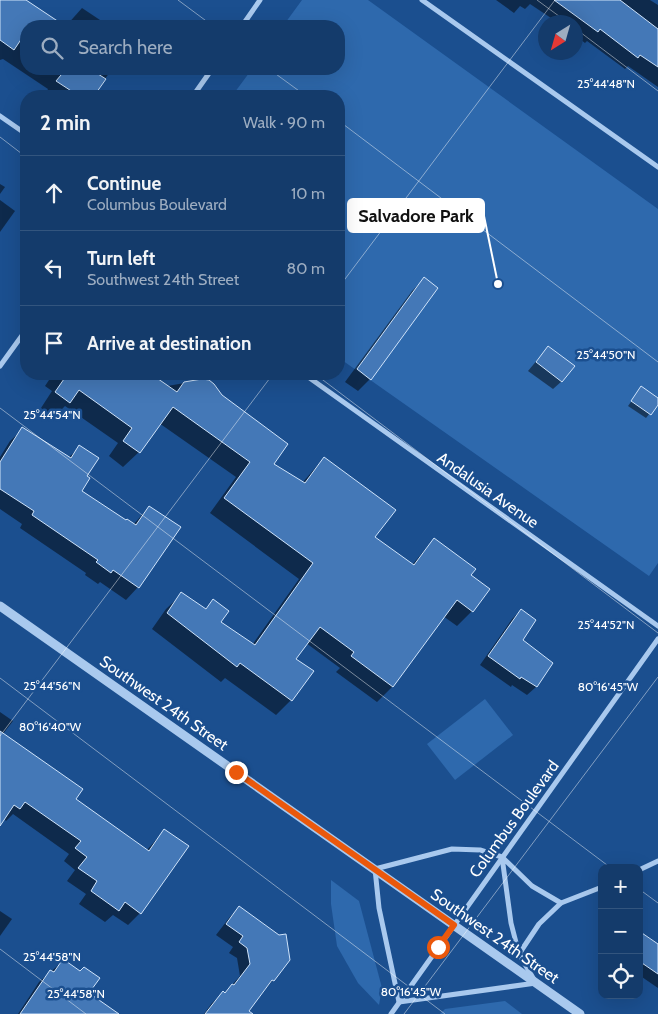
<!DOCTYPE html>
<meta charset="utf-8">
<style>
body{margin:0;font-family:Cabin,sans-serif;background:#214673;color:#f1f3f6}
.controls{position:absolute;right:15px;bottom:15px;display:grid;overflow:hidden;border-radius:10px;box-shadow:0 5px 20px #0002}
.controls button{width:45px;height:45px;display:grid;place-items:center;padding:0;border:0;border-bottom:1px solid #33557e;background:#143b6b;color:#f1f3f6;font:25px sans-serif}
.compass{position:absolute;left:538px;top:15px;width:45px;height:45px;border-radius:50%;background:#143b6b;box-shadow:0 5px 20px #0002;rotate:217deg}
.stop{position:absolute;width:15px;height:15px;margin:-11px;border:4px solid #ea580c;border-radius:50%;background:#fff}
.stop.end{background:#ea580c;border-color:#fff;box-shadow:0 1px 5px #0008}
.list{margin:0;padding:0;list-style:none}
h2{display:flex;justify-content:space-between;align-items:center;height:65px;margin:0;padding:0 20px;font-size:21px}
h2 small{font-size:16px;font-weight:400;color:#9dadc1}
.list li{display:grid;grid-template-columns:32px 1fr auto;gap:15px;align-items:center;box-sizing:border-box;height:75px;padding:0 20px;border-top:1px solid #33557e}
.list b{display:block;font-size:19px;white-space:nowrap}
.list p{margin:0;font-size:16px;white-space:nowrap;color:#9dadc1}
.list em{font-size:16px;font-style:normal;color:#9dadc1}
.icon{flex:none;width:28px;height:28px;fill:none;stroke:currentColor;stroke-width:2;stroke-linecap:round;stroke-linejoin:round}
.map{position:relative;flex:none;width:658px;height:1014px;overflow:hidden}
.search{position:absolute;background:#143b6b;box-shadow:0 5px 20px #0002;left:20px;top:20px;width:325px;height:55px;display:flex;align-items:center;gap:12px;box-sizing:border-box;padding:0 18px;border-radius:20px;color:#9dadc1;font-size:19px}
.panel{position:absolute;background:#143b6b;box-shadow:0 5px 20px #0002;left:20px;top:90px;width:325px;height:290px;border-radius:20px}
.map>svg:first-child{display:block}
.green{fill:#2e69ad}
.shadow{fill:#0007}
.building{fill:#4478b7;stroke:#cfe3fa}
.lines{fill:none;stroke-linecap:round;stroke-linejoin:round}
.minor{stroke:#a9c9ee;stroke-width:5}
.tertiary{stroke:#a9c9ee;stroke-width:9}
.route{stroke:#ea580c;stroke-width:6}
.ticks{fill:none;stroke:#fff;stroke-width:1;stroke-opacity:0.45}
.labels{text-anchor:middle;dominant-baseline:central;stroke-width:5;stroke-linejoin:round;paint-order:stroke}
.street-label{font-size:16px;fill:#fff;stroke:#1b4f8f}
.ticks-label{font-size:12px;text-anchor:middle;fill:#fff;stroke:#1b4f8f;stroke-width:5;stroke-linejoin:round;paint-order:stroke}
.leader{fill:none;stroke:#fff;stroke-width:2}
.callout-dot{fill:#fff;stroke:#1b4f8f;stroke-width:2}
.callout{fill:#fff;stroke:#fff;stroke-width:2}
.callout-label{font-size:18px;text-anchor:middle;font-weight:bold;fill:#111}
</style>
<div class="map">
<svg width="658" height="1014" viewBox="0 0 658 1014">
<rect width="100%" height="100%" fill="#1b4f8f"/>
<!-- green -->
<g class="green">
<path d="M302 0H368L658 209V563L649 576 339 358V96H232L252 69H339V26H283Z"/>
<path d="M485 699 513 735 455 780 427 744Z"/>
<path d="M331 880 359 901 382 988 379 1005 358 983 337 946 331 904Z"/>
<path d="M505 1001 522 1014H440L445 1009Z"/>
</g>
<!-- shadow -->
<g class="shadow">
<path d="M0 0H27L26 1 63 26H26V69H112L93 96H50L46 93 48 89 3 59 0 60Z"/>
<path d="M496 0H650L658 5V87L628 66 625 69 587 41 585 43 576 36V22H557L530 4 525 9 520 6 514 13Z"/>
<path d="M82 8 109 26H66Z"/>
<path d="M0 184 5 187 0 194Z"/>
<path d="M0 200 15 211 0 232Z"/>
<path d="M424 279 370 379 358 391 345 382 412 291Z"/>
<path d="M548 347 562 381 553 389 528 371Z"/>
<path d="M53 374H160L150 389 202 380 272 464 302 483 324 458 374 537 412 565 434 539 470 576 472 611 457 626 443 616 392 687 377 702 336 672 340 668 306 643 295 659 291 700 276 715 225 678 221 682 152 629 166 609 182 594 205 609 214 601 219 622 252 645 299 579 210 513 236 477 159 423 139 452 123 467 109 456 118 443 65 406 54 417 41 408 52 391 45 386Z"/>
<path d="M641 388 658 399V403L646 418 628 406Z"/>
<path d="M23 429 68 458 80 447 85 476 80 491 133 525 149 507 138 587 126 600 100 582 98 584 85 575 86 573 20 528 22 524 0 509V457L10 441Z"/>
<path d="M521 610V640L552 663 536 687 527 695 512 685 511 687 480 665 512 619Z"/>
<path d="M0 712 13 721 3 734 74 800 146 851 165 830 140 913 128 925 113 915 105 922 79 904 86 894 67 881 75 870 64 861 69 854 13 814 6 821 2 817 0 819Z"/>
<path d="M239 908 273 980 248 1010 252 1014H204L212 1003 223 993 224 994 240 976 237 958 229 953 233 947 216 935 229 918Z"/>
<path d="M0 911 12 919 0 936Z"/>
<path d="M639 932 658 946V988L639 975Z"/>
<path d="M63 961 88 993 117 1014H18L39 982Z"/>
</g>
<!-- building -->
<g class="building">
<path d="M0 0H26L65 26H26V32L14 50 0 40Z"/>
<path d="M554 0H620L658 29V67L640 55 638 58 600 29 598 32Z"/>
<path d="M66 69H90L106 79 94 96H79L56 81Z"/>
<path d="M424 277 438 288 371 380 357 369Z"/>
<path d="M548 346 575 366 562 382 536 362Z"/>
<path d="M57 374H151L177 392 184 382 202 379 209 380 214 384 222 395 288 444 274 464 305 483 324 457 396 510 375 537 414 565 434 538 476 569 471 575 490 589 473 612 457 600 393 687 351 656 354 652 320 627 296 659 314 671 292 701 240 663 237 667 167 613 181 592 206 609 213 599 229 611 221 622 255 645 313 563 224 498 250 462 173 407 140 453 123 441 132 428 79 390 70 403 55 392 64 379Z"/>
<path d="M641 386 658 398V405L651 415 631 401Z"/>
<path d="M22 427 71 458 79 445 99 458 87 476 90 478 82 491 126 520 127 519 136 525 149 506 181 527 139 588 113 570 111 573 96 562 98 560 32 515 34 511 0 489V462Z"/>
<path d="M521 609 536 620 523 640 553 663 537 687 521 677 520 679 488 656Z"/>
<path d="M0 731 83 789 76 799 149 851 164 829 189 846 141 914 125 902 119 911 91 891 97 881 78 868 87 857 75 848 81 841 25 802 20 809 14 805 0 826Z"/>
<path d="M239 906 279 935 286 934 290 960 274 981 272 980 249 1011 253 1014H205L223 991 225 993 232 984 234 985 250 964 247 948 239 942 243 936 226 924Z"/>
<path d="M639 931 658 944V974L639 961Z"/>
<path d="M63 959 80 971 84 967 100 978 89 993 119 1014H20L50 970 54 972Z"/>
</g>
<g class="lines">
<!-- minor -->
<g class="minor">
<path d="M422 0 658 167"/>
<path d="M242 26 260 0"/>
<path d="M193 96 212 69"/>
<path d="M0 116 26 134"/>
<path d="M0 366 26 330"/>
<path d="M304 374 658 626"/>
<path d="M502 857 511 923 519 954 536 983 399 1002 379 908 375 869 452 849 480 850 502 857 532 886 561 903"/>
<path d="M639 870 658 861"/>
<path d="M519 954 539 924 561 903 602 887"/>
<path d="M391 1014 658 639"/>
</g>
<!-- tertiary -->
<path class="tertiary" d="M0 606 580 1014"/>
</g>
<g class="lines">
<!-- route -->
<path class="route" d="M236 772 454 925 438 947"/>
</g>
<!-- ticks -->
<path class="ticks" d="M178 0 213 26M537 0 567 22M576 29 658 91M269 69 306 96M339 121 658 362M0 137 26 157M339 287 555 0M315 374 658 633M0 408 611 868M0 678 445 1014M0 736 273 374M639 889 658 903M0 949 86 1014M404 1014 658 677"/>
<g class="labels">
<!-- street labels -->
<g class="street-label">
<text transform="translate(488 490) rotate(35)">Andalusia Avenue</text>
<text transform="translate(164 703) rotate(35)">Southwest 24th Street</text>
<text transform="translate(514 819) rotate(-54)">Columbus Boulevard</text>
<text transform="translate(495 936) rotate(35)">Southwest 24th Street</text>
</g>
</g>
<g class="ticks-label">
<text x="606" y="88">25°44'48"N</text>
<text x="606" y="359">25°44'50"N</text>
<text x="52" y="419">25°44'54"N</text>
<text x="606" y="629">25°44'52"N</text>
<text x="52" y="690">25°44'56"N</text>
<text x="608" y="691">80°16'45"W</text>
<text x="50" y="731">80°16'40"W</text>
<text x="52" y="961">25°44'58"N</text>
<text x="411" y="996">80°16'45"W</text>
<text x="76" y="998">25°44'58"N</text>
</g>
<!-- callouts -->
<path class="leader" d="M498 284L484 216"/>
<circle class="callout-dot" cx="498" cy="284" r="5"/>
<rect class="callout" x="348" y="199" width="136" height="33" rx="5"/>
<g class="callout-label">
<text x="416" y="222">Salvadore Park</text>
</g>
</svg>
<div class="controls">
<button>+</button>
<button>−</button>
<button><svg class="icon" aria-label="locate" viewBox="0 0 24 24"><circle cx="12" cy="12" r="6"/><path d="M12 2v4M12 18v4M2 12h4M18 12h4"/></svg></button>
</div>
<svg class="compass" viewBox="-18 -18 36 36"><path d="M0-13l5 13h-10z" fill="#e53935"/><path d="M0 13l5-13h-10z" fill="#9dadc1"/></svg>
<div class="stop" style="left:438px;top:947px"></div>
<div class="stop end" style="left:236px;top:772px"></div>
<div class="search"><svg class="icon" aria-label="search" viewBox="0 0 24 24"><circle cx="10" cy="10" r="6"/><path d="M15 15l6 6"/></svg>Search here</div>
<section class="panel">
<h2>2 min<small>Walk · 90 m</small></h2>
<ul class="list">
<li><svg class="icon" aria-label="ahead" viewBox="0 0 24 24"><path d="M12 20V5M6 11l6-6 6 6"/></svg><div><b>Continue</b><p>Columbus Boulevard</p></div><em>10 m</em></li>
<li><svg class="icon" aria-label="left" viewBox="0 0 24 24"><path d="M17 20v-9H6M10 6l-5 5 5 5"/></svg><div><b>Turn left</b><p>Southwest 24th Street</p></div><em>80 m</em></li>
<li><svg class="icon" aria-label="arrive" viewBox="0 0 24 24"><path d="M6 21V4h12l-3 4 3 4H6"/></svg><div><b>Arrive at destination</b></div></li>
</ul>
</section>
</div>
